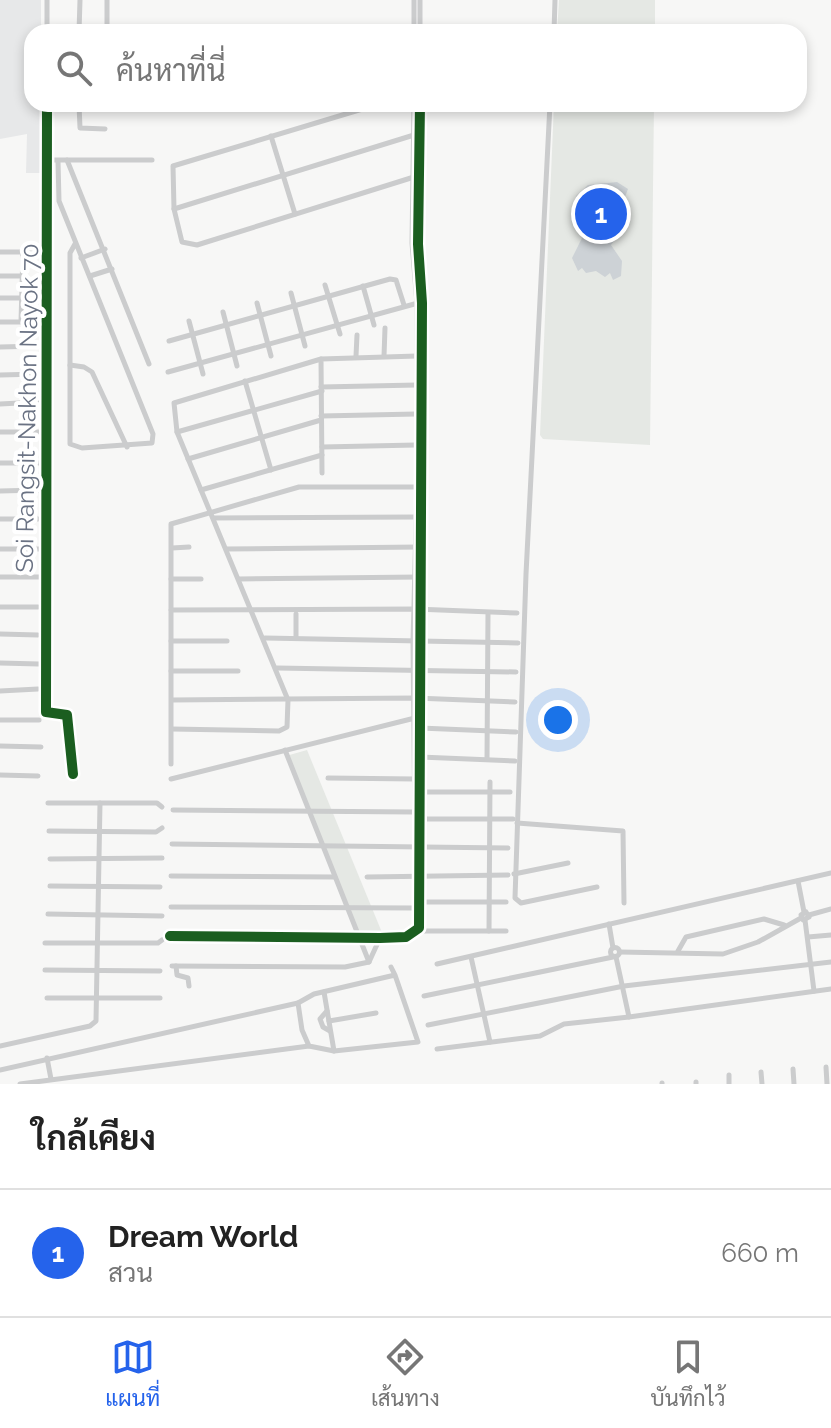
<!DOCTYPE html>
<html lang="th">
<meta charset="utf-8">
<style>
body{margin:0;font-family:Raleway,Sarabun,sans-serif;background:#f6f6f6;color:#222}
.you{position:absolute;left:558px;top:720px;width:28px;height:28px;margin:-20px;border:6px solid #fff;border-radius:50%;background:#1a73e8;box-shadow:0 0 0 12px #1a73e833}
.badge{display:grid;place-items:center;width:52px;height:52px;border-radius:50%;background:#2563eb;color:#fff;font-size:26px;font-weight:700}
.pin{position:absolute;translate:-50% -50%;border:4px solid #fff;box-shadow:0 2px 8px #0006}
.list{margin:0;padding:0;list-style:none}
h2{display:flex;justify-content:space-between;align-items:center;height:104px;margin:0;padding:0 32px;font-size:34px}
h2 small{font-size:26px;font-weight:400;color:#767676}
.list li{display:grid;grid-template-columns:52px 1fr auto;gap:24px;align-items:center;box-sizing:border-box;height:128px;padding:0 32px;border-top:2px solid #e0e0e0}
.list b{display:block;font-size:30px;white-space:nowrap}
.list p{margin:0;font-size:26px;white-space:nowrap;color:#767676}
.list em{font-size:26px;font-style:normal;color:#767676}
.icon{flex:none;width:44px;height:44px;fill:none;stroke:currentColor;stroke-width:2;stroke-linecap:round;stroke-linejoin:round}
.map{position:relative;flex:none;width:831px;height:1084px;overflow:hidden}
.search{position:absolute;background:#fff;box-shadow:0 4px 12px #0003;left:24px;right:24px;top:24px;height:88px;display:flex;align-items:center;gap:20px;box-sizing:border-box;padding:0 28px;border-radius:24px;color:#767676;font-size:30px}
.sheet{height:232px;background:#fff}
nav{display:flex;justify-content:space-around;align-items:center;box-sizing:border-box;height:112px;border-top:2px solid #e0e0e0;background:#fff;font-size:22px;color:#767676}
nav a{display:grid;justify-items:center;gap:4px}
nav .on{color:#2563eb}
.map>svg:first-child{display:block}
.built{fill:#e7e8e9}
.green{fill:#e5e8e4}
.water{fill:#cdd2d6}
.lines{fill:none;stroke-linecap:round;stroke-linejoin:round}
.minor{stroke:#cbcccd;stroke-width:5}
.cycleway-casing{stroke:#fff;stroke-width:15}
.cycleway{stroke:#1b5e20;stroke-width:10}
.labels{text-anchor:middle;dominant-baseline:central;stroke-width:8;stroke-linejoin:round;paint-order:stroke}
.street-label{font-size:24px;fill:#6a7283;stroke:#fff}
</style>
<div class="map">
<svg width="831" height="1084" viewBox="0 0 831 1084">
<rect width="100%" height="100%" fill="#f7f7f6"/>
<!-- built -->
<path class="built" d="M0 0H41V32H32V104H41V173H26L27 134 0 139Z"/>
<!-- green -->
<g class="green">
<path d="M559 0H655V32H557Z"/>
<path d="M554 104H654L650 445 543 439 540 435Z"/>
<path d="M307 750 383 935 357 936 286 756Z"/>
</g>
<!-- water -->
<path class="water" d="M617 182 628 189 620 210 627 223 611 245 622 261 621 276 613 280 610 273 605 277 596 271 586 273 582 268 578 271 572 258 582 238 575 218 576 196 588 185Z"/>
<g class="lines">
<!-- minor -->
<g class="minor">
<path d="M107 0V32"/>
<path d="M47 32V0"/>
<path d="M79 32 80 0"/>
<path d="M414 32V0"/>
<path d="M420 32V0"/>
<path d="M554 32 555 0"/>
<path d="M47 104 46 712 67 715 73 774"/>
<path d="M79 104 80 128 105 129"/>
<path d="M379 104 173 166 174 209 182 242 197 245 414 177"/>
<path d="M414 104 412 243 417 303V487L413 642 416 930"/>
<path d="M550 104 526 574 515 898 521 903 597 887"/>
<path d="M271 136 295 214"/>
<path d="M50 160H152"/>
<path d="M67 160 149 364"/>
<path d="M58 161 59 201 153 434 152 443 82 448 70 444V253L75 244"/>
<path d="M174 209 414 135"/>
<path d="M0 252H40"/>
<path d="M81 258 105 249"/>
<path d="M0 276H22"/>
<path d="M90 276 112 269"/>
<path d="M325 285 340 334"/>
<path d="M363 286 374 325"/>
<path d="M291 293 305 346"/>
<path d="M0 298H21"/>
<path d="M257 303 271 356"/>
<path d="M223 312 237 366"/>
<path d="M189 321 203 374"/>
<path d="M0 322H36"/>
<path d="M21 322 23 252"/>
<path d="M169 341 390 279 396 280 404 305"/>
<path d="M0 347 40 346"/>
<path d="M356 356 357 335"/>
<path d="M384 356 385 328"/>
<path d="M70 365 84 367 92 372 127 447"/>
<path d="M168 372 418 303"/>
<path d="M0 375 39 374"/>
<path d="M245 381 271 470"/>
<path d="M321 387 417 385"/>
<path d="M0 404 38 402"/>
<path d="M321 416 416 414"/>
<path d="M0 432H39"/>
<path d="M177 432 322 391"/>
<path d="M322 447 416 445"/>
<path d="M188 459 321 420"/>
<path d="M0 463H40"/>
<path d="M322 473 321 359 417 356"/>
<path d="M201 490 322 455"/>
<path d="M0 491 39 490"/>
<path d="M213 518 416 517"/>
<path d="M0 519H38"/>
<path d="M172 548 189 547"/>
<path d="M0 549H39"/>
<path d="M226 549 419 547"/>
<path d="M0 577H39"/>
<path d="M171 579H201"/>
<path d="M239 579 419 577"/>
<path d="M0 607H38"/>
<path d="M171 610 415 609 517 613"/>
<path d="M296 614V637"/>
<path d="M0 634 38 635"/>
<path d="M265 638 518 643"/>
<path d="M171 641H227"/>
<path d="M0 663 39 664"/>
<path d="M277 668 516 672"/>
<path d="M171 671H238"/>
<path d="M0 691 38 689"/>
<path d="M172 700 415 698 515 702"/>
<path d="M0 720H39"/>
<path d="M420 728 516 732"/>
<path d="M172 729 279 731 287 727 288 700 177 432 174 403 321 359"/>
<path d="M0 746 41 747"/>
<path d="M285 750 369 962"/>
<path d="M420 757 515 761"/>
<path d="M487 759 488 613"/>
<path d="M171 764V524L299 487H417"/>
<path d="M0 775 38 776"/>
<path d="M328 778 415 779"/>
<path d="M171 779 415 718"/>
<path d="M420 792H510"/>
<path d="M48 803H157L162 807"/>
<path d="M173 810 414 812"/>
<path d="M419 819H513"/>
<path d="M517 823 623 831 624 903"/>
<path d="M49 831 156 832 162 828"/>
<path d="M172 844 508 848"/>
<path d="M50 859 162 858"/>
<path d="M514 874 568 863"/>
<path d="M171 876 335 877"/>
<path d="M367 877 508 875"/>
<path d="M798 881 804 912"/>
<path d="M50 886 160 887"/>
<path d="M420 902H506"/>
<path d="M171 907 415 908"/>
<path d="M806 912 809 917 803 920 801 915Z"/>
<path d="M48 914 162 916"/>
<path d="M809 915 831 909"/>
<path d="M805 920 814 991"/>
<path d="M609 924 613 948"/>
<path d="M417 931H506"/>
<path d="M489 931 490 782"/>
<path d="M170 936 380 938 406 937 419 928 422 303 418 244 420 104"/>
<path d="M808 937 831 935"/>
<path d="M45 943H158L162 940"/>
<circle cx="615" cy="952" r="4.5"/>
<path d="M678 951 686 937 764 919 784 925"/>
<path d="M620 952 723 954 758 942 801 918"/>
<path d="M471 957 490 1042"/>
<path d="M616 957 629 1017 831 989"/>
<path d="M437 964 831 873"/>
<path d="M172 966 345 967 369 962 380 938"/>
<path d="M176 966 177 975 188 978 189 986"/>
<path d="M391 967 395 975 418 1042 334 1051 309 1046 302 1030 298 1003 314 994 395 975"/>
<path d="M45 970 160 971"/>
<path d="M324 992 334 1051"/>
<path d="M424 996 613 957"/>
<path d="M47 998H160"/>
<path d="M327 1011 320 1019 323 1027 330 1031"/>
<path d="M329 1021 376 1013"/>
<path d="M428 1025 624 986 831 962"/>
<path d="M0 1046 90 1026 96 1021 100 803"/>
<path d="M437 1049 540 1036 564 1024 629 1017"/>
<path d="M47 1058 51 1079"/>
<path d="M826 1067 827 1084"/>
<path d="M793 1069 794 1084"/>
<path d="M0 1070 298 1003"/>
<path d="M761 1072 762 1084"/>
<path d="M729 1075V1084"/>
<path d="M696 1082V1084"/>
<path d="M662 1083V1084"/>
<path d="M20 1084 309 1046"/>
</g>
<!-- cycleway casing -->
<g class="cycleway-casing">
<g id="cycleway">
<path d="M47 104 46 712 67 715 73 774"/>
<path d="M170 936 380 938 406 937 419 928 422 303 418 244 420 104"/>
</g>
</g>
<!-- cycleway -->
<use href="#cycleway" class="cycleway"/>
</g>
<g class="labels">
<!-- street labels -->
<g class="street-label">
<text transform="translate(27 408) rotate(-89)">Soi Rangsit-Nakhon Nayok 70</text>
</g>
</g>
</svg>
<div class="you"></div>
<div class="pin badge" style="left:601px;top:214px">1</div>
<div class="search"><svg class="icon" aria-label="search" viewBox="0 0 24 24"><circle cx="10" cy="10" r="6"/><path d="M15 15l6 6"/></svg>ค้นหาที่นี่</div>
</div>
<section class="sheet">
<h2>ใกล้เคียง<small></small></h2>
<ul class="list">
<li><span class="badge">1</span><div><b>Dream World</b><p>สวน</p></div><em>660 m</em></li>
</ul>
</section>
<nav>
<a class="on"><svg class="icon" aria-label="map" viewBox="0 0 24 24"><path d="M3 6l6-2 6 2 6-2v14l-6 2-6-2-6 2zM9 4v14M15 6v14"/></svg>แผนที่</a>
<a><svg class="icon" aria-label="directions" viewBox="0 0 24 24"><path d="M12 3l9 9-9 9-9-9zM9 14v-3h6M13 9l2 2-2 2"/></svg>เส้นทาง</a>
<a><svg class="icon" aria-label="saved" viewBox="0 0 24 24"><path d="M7 4h10v16l-5-4-5 4z"/></svg>บันทึกไว้</a>
</nav>
